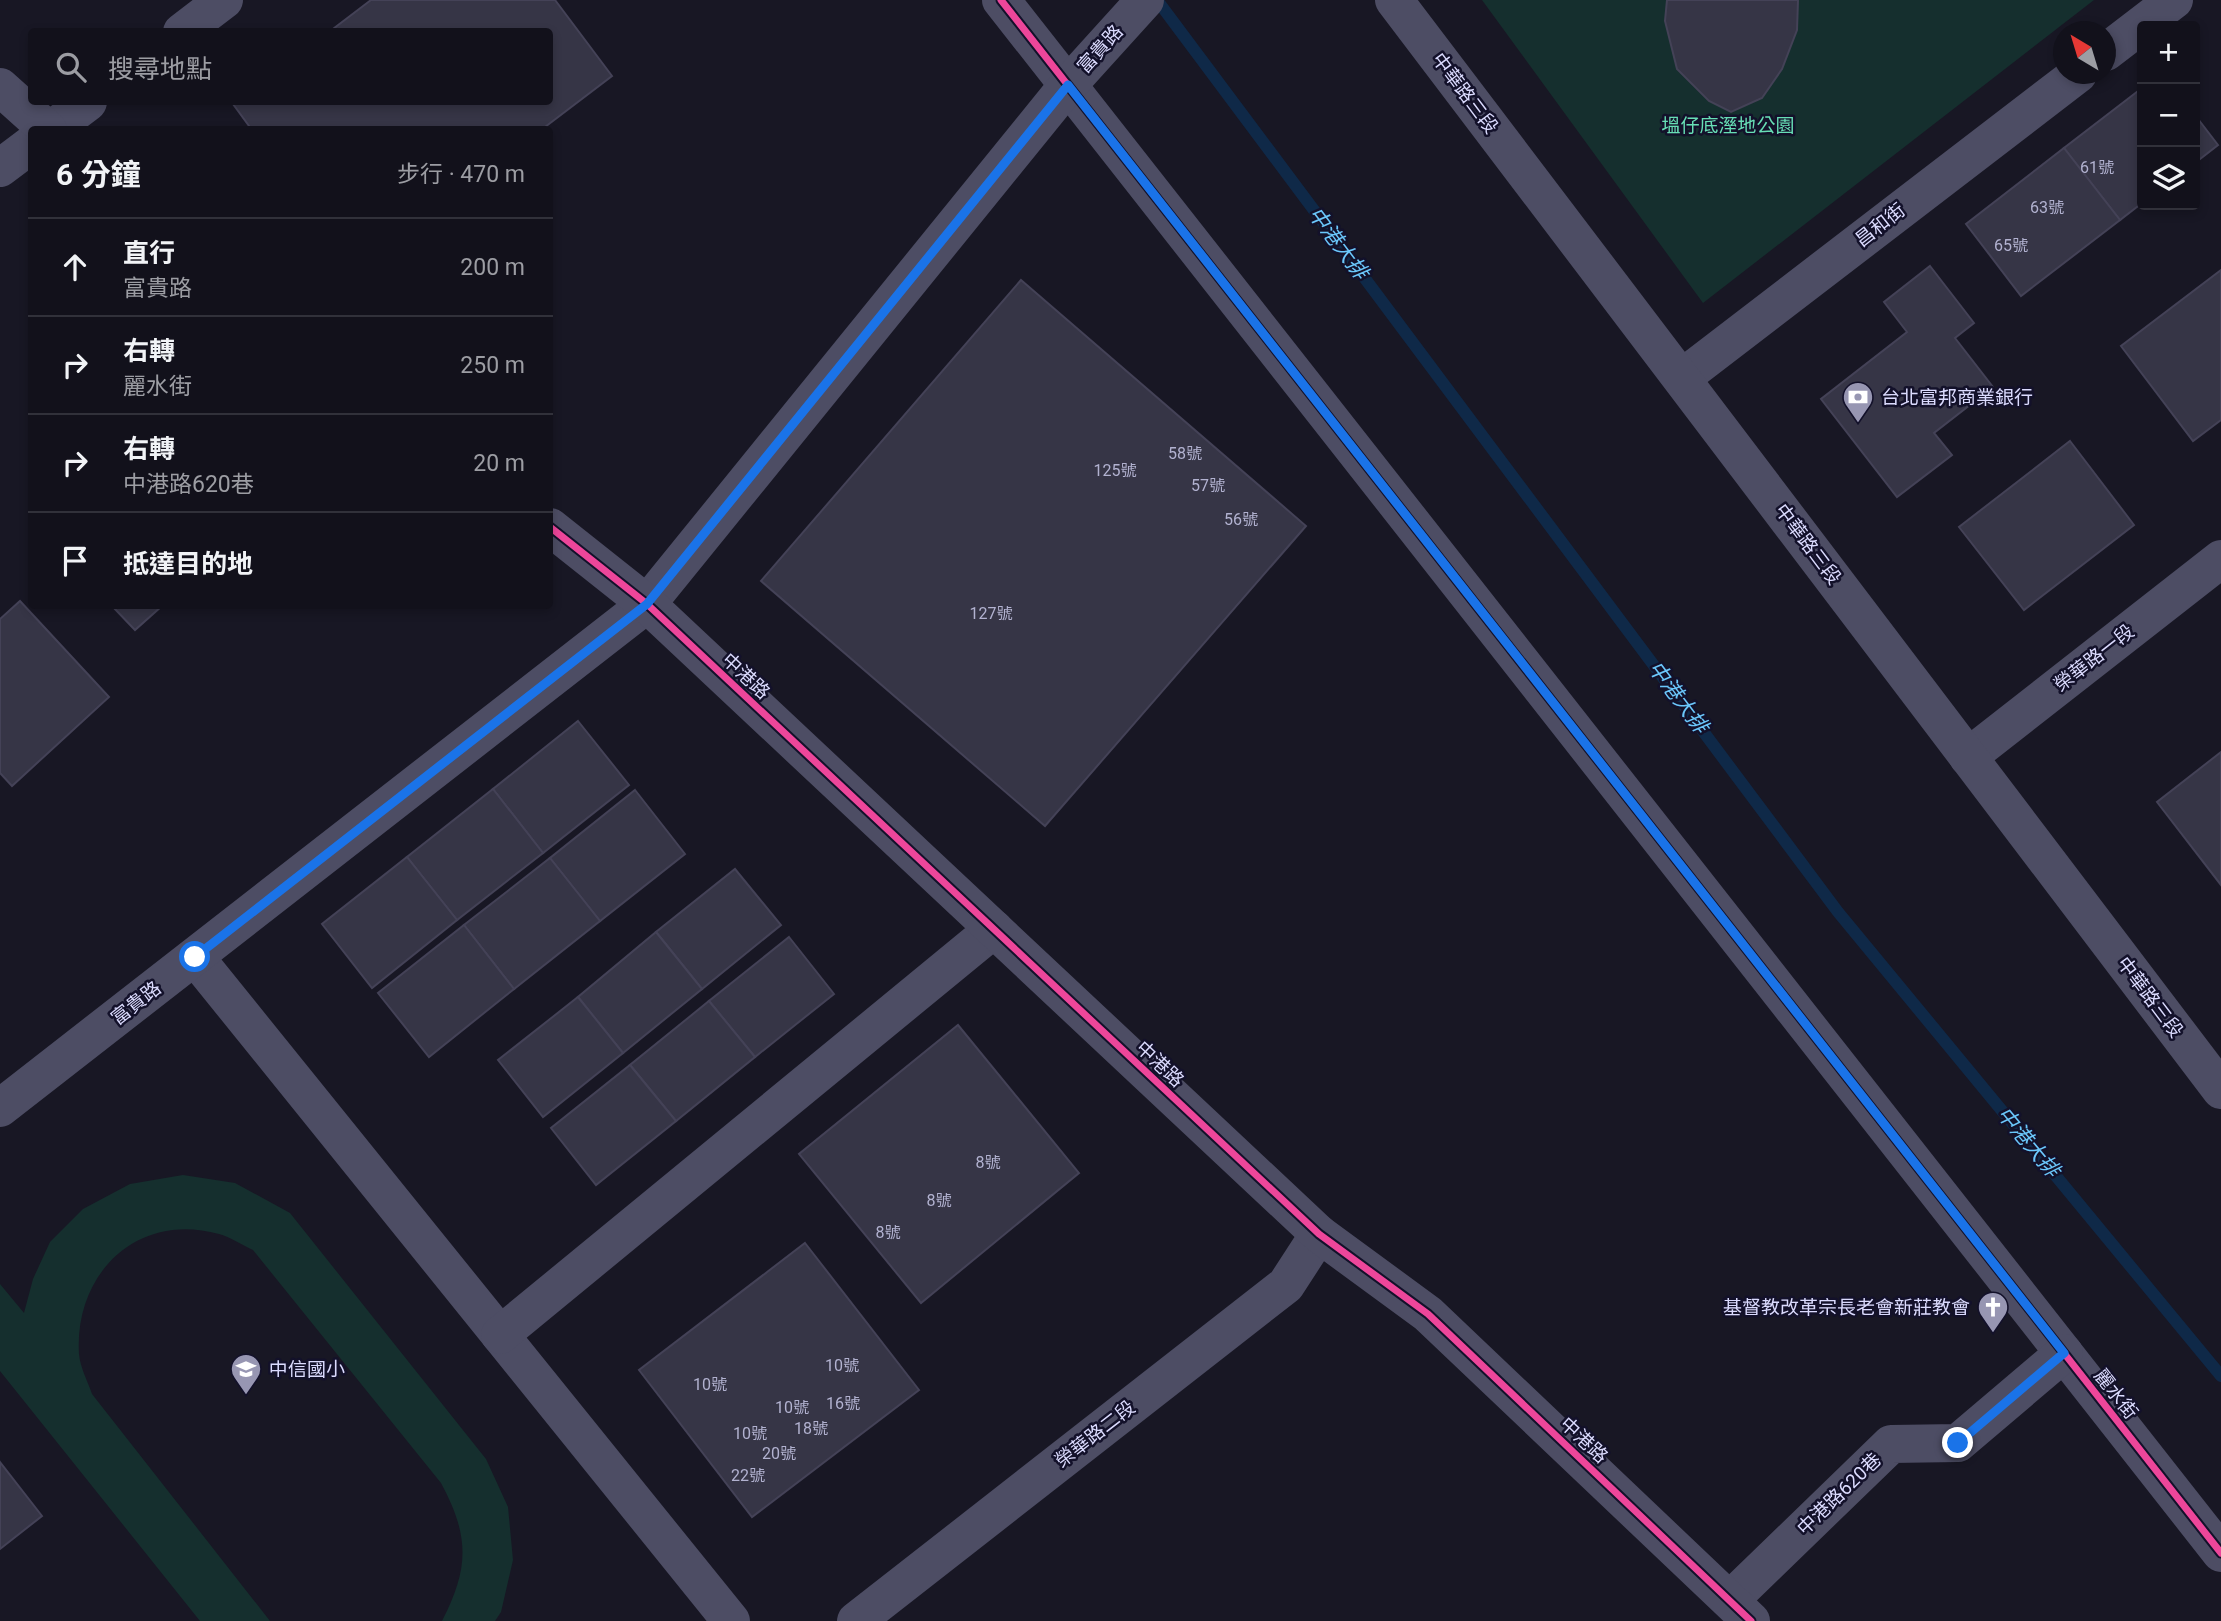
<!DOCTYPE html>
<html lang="zh-TW">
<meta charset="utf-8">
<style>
body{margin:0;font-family:Roboto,"Noto Sans TC",sans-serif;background:#1b1a24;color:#f1f3f6}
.controls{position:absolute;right:21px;top:21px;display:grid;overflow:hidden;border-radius:7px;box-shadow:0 4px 10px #0003}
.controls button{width:63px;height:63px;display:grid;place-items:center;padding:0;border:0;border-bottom:2px solid #31313a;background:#12111b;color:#f1f3f6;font:35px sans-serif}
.compass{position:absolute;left:2053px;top:21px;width:63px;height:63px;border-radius:50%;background:#12111b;box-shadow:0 4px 10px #0003;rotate:322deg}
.stop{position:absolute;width:21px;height:21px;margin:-16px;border:5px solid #1a73e8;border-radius:50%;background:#fff}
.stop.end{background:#1a73e8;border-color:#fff;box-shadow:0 2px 7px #0008}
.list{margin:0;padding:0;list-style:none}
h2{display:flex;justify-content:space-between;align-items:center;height:91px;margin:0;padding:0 28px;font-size:30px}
h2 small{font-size:23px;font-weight:400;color:#9c9da3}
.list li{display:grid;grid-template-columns:46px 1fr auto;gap:21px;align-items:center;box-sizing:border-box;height:98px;padding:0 28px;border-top:2px solid #31313a}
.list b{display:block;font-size:26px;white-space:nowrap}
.list p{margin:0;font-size:23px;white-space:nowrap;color:#9c9da3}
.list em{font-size:23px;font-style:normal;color:#9c9da3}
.icon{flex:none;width:38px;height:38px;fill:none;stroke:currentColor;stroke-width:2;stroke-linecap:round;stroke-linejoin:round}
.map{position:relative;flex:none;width:2221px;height:1621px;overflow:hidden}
.search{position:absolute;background:#12111b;box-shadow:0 4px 10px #0003;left:28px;top:28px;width:525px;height:77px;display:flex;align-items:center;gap:18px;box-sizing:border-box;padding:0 24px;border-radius:7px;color:#9c9da3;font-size:26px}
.panel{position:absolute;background:#12111b;box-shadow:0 4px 10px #0003;left:28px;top:126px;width:525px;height:483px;border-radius:7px}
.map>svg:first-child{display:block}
.green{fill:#152f2e}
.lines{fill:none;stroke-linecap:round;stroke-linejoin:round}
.stream{stroke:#0f2948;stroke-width:12}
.building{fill:#363546;stroke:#444257;stroke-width:2}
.minor{stroke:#4d4d64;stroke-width:38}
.tertiary{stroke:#4d4d64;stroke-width:38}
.cycleway-casing{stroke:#13112a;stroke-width:11}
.cycleway{stroke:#ed469a;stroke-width:7}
.route{stroke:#1a73e8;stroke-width:9}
.labels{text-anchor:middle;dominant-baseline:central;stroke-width:5;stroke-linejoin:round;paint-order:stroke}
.number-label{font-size:16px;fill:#b2b2d0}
.street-label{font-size:19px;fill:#dbdbfe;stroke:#13112a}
.park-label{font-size:19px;fill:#67deb5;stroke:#13112a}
.poi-label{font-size:19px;fill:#dbdbfe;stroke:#13112a;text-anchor:start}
.water-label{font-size:21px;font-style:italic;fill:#6bc7fb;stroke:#13112a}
</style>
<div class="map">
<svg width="2221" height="1621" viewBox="0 0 2221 1621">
<rect width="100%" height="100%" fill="#181724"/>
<!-- green -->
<g class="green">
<path d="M1482 0H2094L1703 303Z"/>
<path d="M183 1175 235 1183 290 1213 486 1459 508 1507 513 1560 501 1612 495 1621H442C469 1568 470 1537 441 1483L253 1250C242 1245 230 1237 219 1234 137 1211 74 1274 79 1354 80 1367 88 1382 92 1394L270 1621H200L0 1371V1284L24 1313 33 1279 50 1242 83 1209 130 1184Z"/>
</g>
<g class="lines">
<!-- stream -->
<path class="stream" d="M1157 0 1838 912 2221 1376"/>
</g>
<!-- building -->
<g class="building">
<path d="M371 0H555L612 76 541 130H252L233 104 236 102H550V32H329Z"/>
<path d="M1667 0H1798L1797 30 1782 69 1762 98 1731 112 1709 101 1677 69 1665 21Z"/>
<path d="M2142 88V203L2120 220 2064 148Z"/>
<path d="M2195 115 2218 145 2195 163Z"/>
<path d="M2064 148 2120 220 2021 296 1966 224Z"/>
<path d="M1930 266 1974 323 1955 338 1993 387 1934 433 1952 455 1897 497 1821 399 1907 332 1884 302Z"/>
<path d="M2221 270V420L2193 441 2121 346Z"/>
<path d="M1021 280 1306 526 1045 826 761 581Z"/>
<path d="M2070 441 2134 525 2024 610 1959 527Z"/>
<path d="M20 601 109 697 12 786 0 773V619Z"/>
<path d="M112 606H162L135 630Z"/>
<path d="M578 721 629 785 543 853 493 789Z"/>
<path d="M2221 752V885L2157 802Z"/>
<path d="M493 789 543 853 457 920 407 857Z"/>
<path d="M635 790 685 854 600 921 550 858Z"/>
<path d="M407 857 457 920 372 988 322 924Z"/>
<path d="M550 858 600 921 514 989 464 925Z"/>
<path d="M735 869 781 925 702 989 656 932Z"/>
<path d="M464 925 514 989 429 1057 378 993Z"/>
<path d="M656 932 702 989 623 1053 578 997Z"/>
<path d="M789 937 834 994 755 1057 709 1001Z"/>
<path d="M578 997 623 1053 543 1117 498 1060Z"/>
<path d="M709 1001 755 1057 676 1121 630 1065Z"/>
<path d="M958 1025 1079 1173 921 1303 799 1154Z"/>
<path d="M630 1065 676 1121 596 1185 551 1128Z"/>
<path d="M805 1243 919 1390 752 1517 639 1370Z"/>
<path d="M0 1462 42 1516 0 1549Z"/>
</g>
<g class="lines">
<!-- minor -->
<g class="minor">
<path d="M1001 0 2221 1553"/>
<path d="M182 32 224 0"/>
<path d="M2106 52 2174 0"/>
<path d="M51 130 88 102"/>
<path d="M0 168 32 144"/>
<path d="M1683 377 2078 74"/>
<path d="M1968 757 2221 559"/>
<path d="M195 957 731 1621"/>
<path d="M0 1108 647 604 1068 85 1145 0"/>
<path d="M500 1335 994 929"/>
<path d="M1731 1599 1891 1444 1958 1443 2064 1353"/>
<path d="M856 1621 1286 1285 1319 1234"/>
</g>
<!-- tertiary -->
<g class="tertiary">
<path d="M1394 0 2221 1090"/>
<path d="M0 87 48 130"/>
<path d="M550 527 647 604 1319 1234 1428 1314 1751 1621"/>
</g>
<!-- cycleway casing -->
<g class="cycleway-casing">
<g id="cycleway">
<path d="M1001 0 2221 1553"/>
<path d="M550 527 647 604 1319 1234 1428 1314 1751 1621"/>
</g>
</g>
<!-- cycleway -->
<use href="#cycleway" class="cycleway"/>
</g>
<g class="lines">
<!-- route -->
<path class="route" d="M195 957 647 604 1068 85 2064 1353 1958 1443"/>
</g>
<!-- icons -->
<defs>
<g id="bank-pin" transform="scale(1.575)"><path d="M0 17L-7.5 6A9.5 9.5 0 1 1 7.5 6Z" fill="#9796b2" stroke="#13112a"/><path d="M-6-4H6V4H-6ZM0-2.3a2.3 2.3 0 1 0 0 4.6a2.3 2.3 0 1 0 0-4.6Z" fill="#fff"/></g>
<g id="church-pin" transform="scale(1.575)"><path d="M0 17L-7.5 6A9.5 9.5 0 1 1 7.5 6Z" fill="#9796b2" stroke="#13112a"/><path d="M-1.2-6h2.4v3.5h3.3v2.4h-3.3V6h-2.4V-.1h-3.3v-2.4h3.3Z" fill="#fff"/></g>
<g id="school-pin" transform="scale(1.575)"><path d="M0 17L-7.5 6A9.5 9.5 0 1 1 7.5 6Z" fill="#9796b2" stroke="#13112a"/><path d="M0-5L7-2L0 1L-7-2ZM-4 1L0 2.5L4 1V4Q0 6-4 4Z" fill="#fff"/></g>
</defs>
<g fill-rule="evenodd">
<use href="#bank-pin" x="1858" y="397"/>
<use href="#church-pin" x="1993" y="1307"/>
<use href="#school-pin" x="246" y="1369"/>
</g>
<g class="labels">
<!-- number labels -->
<g class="number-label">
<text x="2097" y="167">61號</text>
<text x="2047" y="207">63號</text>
<text x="2011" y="245">65號</text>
<text x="1185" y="453">58號</text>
<text x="1115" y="470">125號</text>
<text x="1208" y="485">57號</text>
<text x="1241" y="519">56號</text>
<text x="991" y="613">127號</text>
<text x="988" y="1162">8號</text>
<text x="939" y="1200">8號</text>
<text x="888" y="1232">8號</text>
<text x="842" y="1365">10號</text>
<text x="710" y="1384">10號</text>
<text x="843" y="1403">16號</text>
<text x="792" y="1407">10號</text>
<text x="811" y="1428">18號</text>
<text x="750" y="1433">10號</text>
<text x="779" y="1453">20號</text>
<text x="748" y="1475">22號</text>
</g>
<!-- street labels -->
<g class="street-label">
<text transform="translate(1100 49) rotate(-48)">富貴路</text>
<text transform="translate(1465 93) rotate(53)">中華路三段</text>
<text transform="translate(1880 225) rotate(-38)">昌和街</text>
<text transform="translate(1808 544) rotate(53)">中華路三段</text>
<text transform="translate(2094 658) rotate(-38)">榮華路一段</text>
<text transform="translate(746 676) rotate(43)">中港路</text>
<text transform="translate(2150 997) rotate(53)">中華路三段</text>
<text transform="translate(136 1003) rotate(-38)">富貴路</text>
<text transform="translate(1160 1064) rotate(43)">中港路</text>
<text transform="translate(2116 1394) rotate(52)">麗水街</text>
<text transform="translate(1095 1434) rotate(-38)">榮華路二段</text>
<text transform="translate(1584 1440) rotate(43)">中港路</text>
<text transform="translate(1839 1494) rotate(-44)">中港路620巷</text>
</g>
<!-- park labels -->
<g class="park-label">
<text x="1728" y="125">塭仔底溼地公園</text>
</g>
<!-- poi labels -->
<g class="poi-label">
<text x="1881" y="397">台北富邦商業銀行</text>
<text x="1970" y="1307" text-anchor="end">基督教改革宗長老會新莊教會</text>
<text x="269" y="1369">中信國小</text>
</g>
<!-- water labels -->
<g class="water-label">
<text transform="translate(1338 243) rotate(53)">中港大排</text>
<text transform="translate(1678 697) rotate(53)">中港大排</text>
<text transform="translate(2028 1142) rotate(50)">中港大排</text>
</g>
</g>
</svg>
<div class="controls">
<button>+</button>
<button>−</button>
<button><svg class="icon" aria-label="layers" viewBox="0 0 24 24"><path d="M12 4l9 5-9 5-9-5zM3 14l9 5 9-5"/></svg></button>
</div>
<svg class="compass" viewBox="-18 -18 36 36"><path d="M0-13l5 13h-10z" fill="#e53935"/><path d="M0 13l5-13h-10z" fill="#9c9da3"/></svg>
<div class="stop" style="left:195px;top:957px"></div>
<div class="stop end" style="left:1958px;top:1443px"></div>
<div class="search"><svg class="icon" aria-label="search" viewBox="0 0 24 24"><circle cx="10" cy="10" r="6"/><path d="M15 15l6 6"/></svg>搜尋地點</div>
<section class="panel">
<h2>6 分鐘<small>步行 · 470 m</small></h2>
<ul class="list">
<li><svg class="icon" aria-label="ahead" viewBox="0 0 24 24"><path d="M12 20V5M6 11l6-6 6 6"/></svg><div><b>直行</b><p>富貴路</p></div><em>200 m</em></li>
<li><svg class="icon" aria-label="right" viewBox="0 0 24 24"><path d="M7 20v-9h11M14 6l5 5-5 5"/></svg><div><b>右轉</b><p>麗水街</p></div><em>250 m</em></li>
<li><svg class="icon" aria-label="right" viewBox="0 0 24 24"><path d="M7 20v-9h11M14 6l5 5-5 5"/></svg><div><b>右轉</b><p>中港路620巷</p></div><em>20 m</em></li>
<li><svg class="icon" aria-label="arrive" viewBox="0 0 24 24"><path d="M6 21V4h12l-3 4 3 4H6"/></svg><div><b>抵達目的地</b></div></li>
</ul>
</section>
</div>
